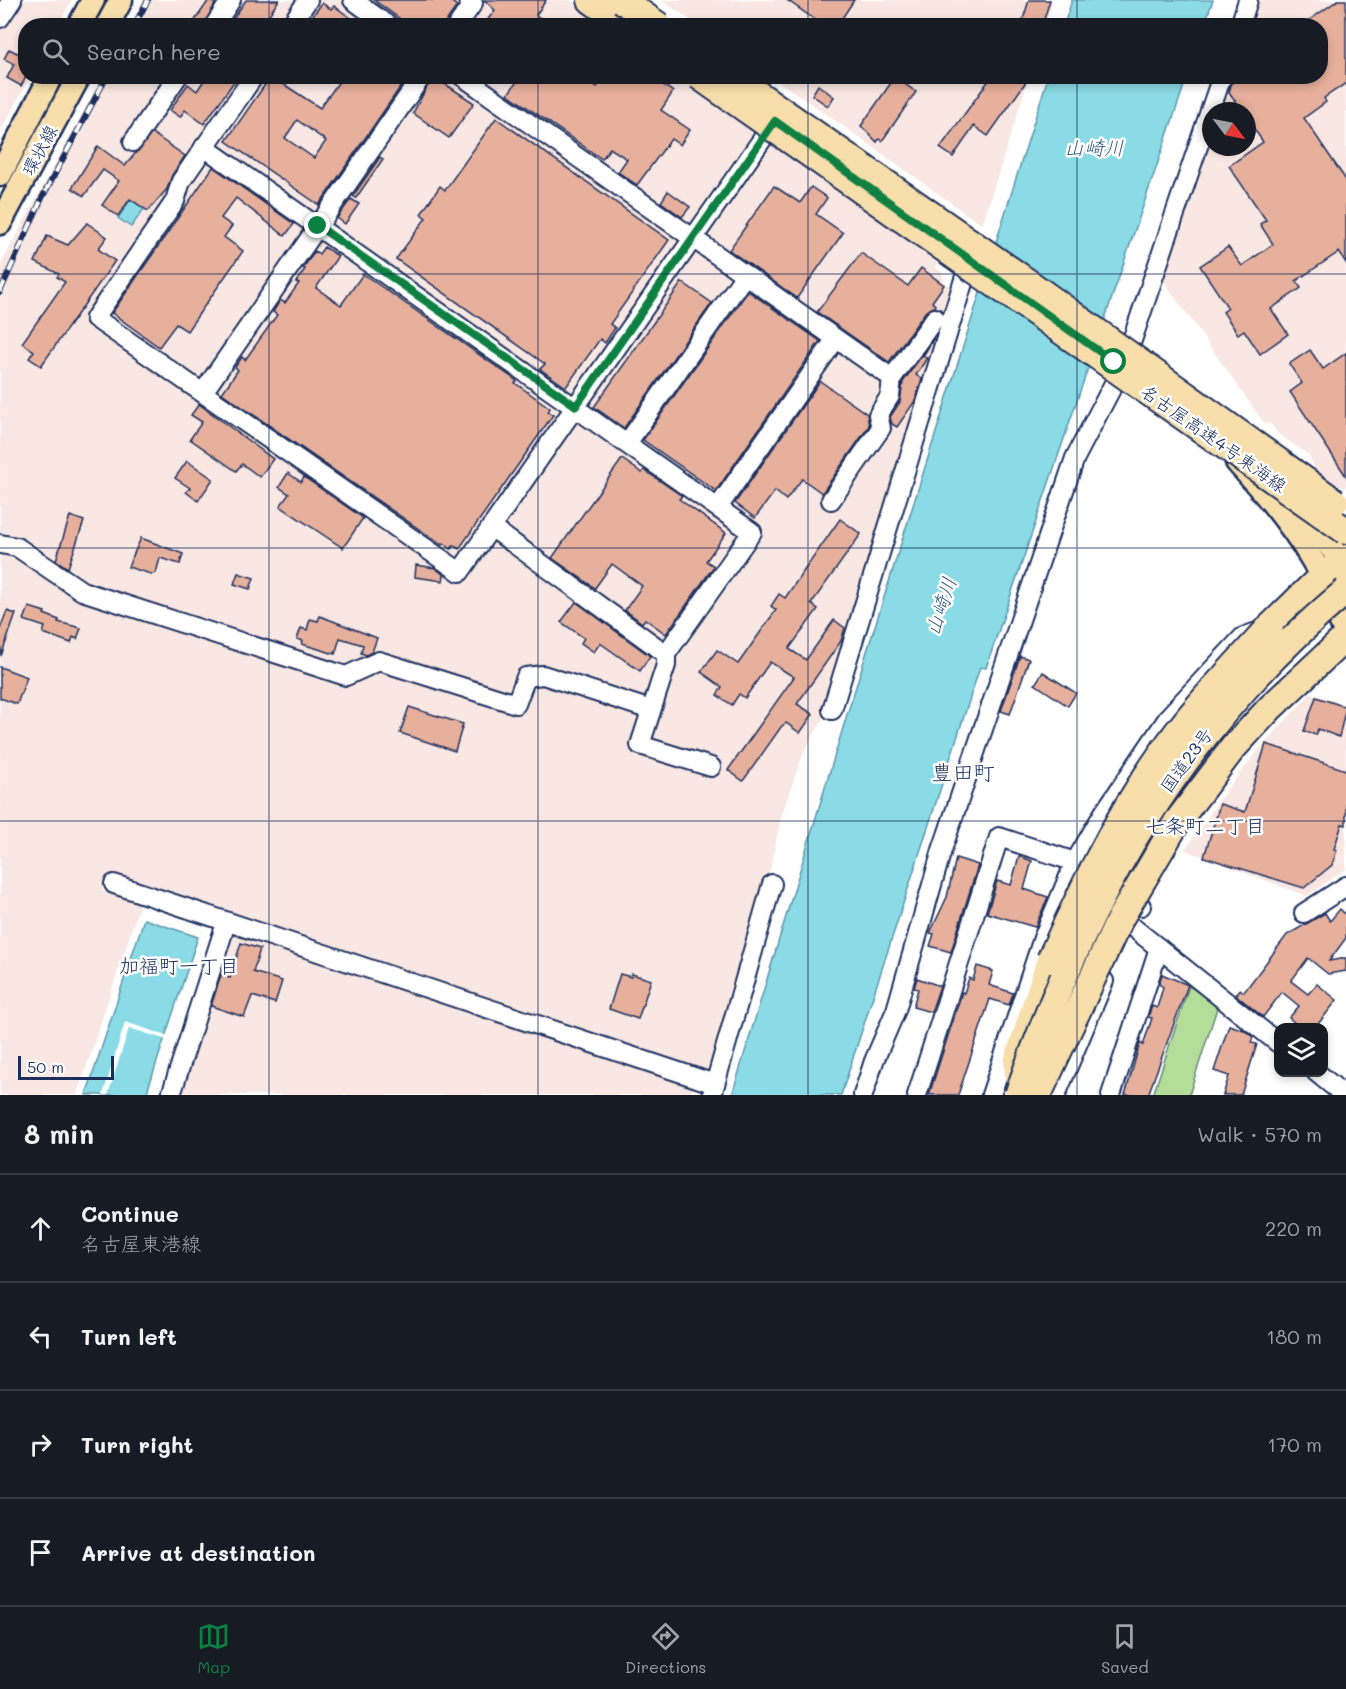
<!DOCTYPE html>
<meta charset="utf-8">
<style>
body{margin:0;font-family:Mali,"Klee One",sans-serif;background:#20242c;color:#f1f3f6}
.controls{position:absolute;right:18px;bottom:18px;display:grid;overflow:hidden;border-radius:12px;box-shadow:0 3px 9px #0003}
.controls button{width:54px;height:54px;display:grid;place-items:center;padding:0;border:0;border-bottom:2px solid #363941;background:#171b24;color:#f1f3f6;font:30px sans-serif}
.compass{position:absolute;left:1202px;top:102px;width:54px;height:54px;border-radius:50%;background:#171b24;box-shadow:0 3px 9px #0003;rotate:122deg}
.scale{position:absolute;left:18px;bottom:15px;width:96px;box-sizing:border-box;padding-left:6px;border:3px solid #1b2f5e;border-top:0;font-size:16px;line-height:21px;white-space:nowrap;color:#1b2f5e;-webkit-text-stroke:4px #fff;paint-order:stroke}
.stop{position:absolute;width:18px;height:18px;margin:-14px;border:4px solid #0b8043;border-radius:50%;background:#fff}
.stop.end{background:#0b8043;border-color:#fff;box-shadow:0 2px 6px #0008}
.list{margin:0;padding:0;list-style:none}
h2{display:flex;justify-content:space-between;align-items:center;height:78px;margin:0;padding:0 24px;font-size:26px}
h2 small{font-size:20px;font-weight:400;color:#9ea1a6}
.list li{display:grid;grid-template-columns:39px 1fr auto;gap:18px;align-items:center;box-sizing:border-box;height:108px;padding:0 24px;border-top:2px solid #363941}
.list b{display:block;font-size:22px;white-space:nowrap}
.list p{margin:0;font-size:20px;white-space:nowrap;color:#9ea1a6}
.list em{font-size:20px;font-style:normal;color:#9ea1a6}
.icon{flex:none;width:33px;height:33px;fill:none;stroke:currentColor;stroke-width:2;stroke-linecap:round;stroke-linejoin:round}
.map{position:relative;flex:none;width:1346px;height:1095px;overflow:hidden}
.search{position:absolute;background:#171b24;box-shadow:0 3px 9px #0003;left:18px;right:18px;top:18px;height:66px;display:flex;align-items:center;gap:15px;box-sizing:border-box;padding:0 21px;border-radius:24px;color:#9ea1a6;font-size:22px}
.sheet{height:510px;background:#171b24}
nav{display:flex;justify-content:space-around;align-items:center;box-sizing:border-box;height:84px;border-top:2px solid #363941;background:#171b24;font-size:16px;color:#9ea1a6}
nav a{display:grid;justify-items:center;gap:3px}
nav .on{color:#0b8043}
.map>svg:first-child{display:block}
.built{fill:#f8e7e2}
.green{fill:#b4dd99;stroke:#68867c;stroke-width:1.5}
.water{fill:#8adbe5;stroke:#5e96af;stroke-width:1.5}
.pier{fill:#fff}
.building{fill:#e7b09d;stroke:#1b2f5e;stroke-width:1.5;fill-rule:evenodd}
.lines{fill:none;stroke-linecap:round;stroke-linejoin:round}
.minor-casing{stroke:#1b2f5e;stroke-width:22}
.major-casing{stroke:#1b2f5e;stroke-width:27}
.highway-casing{stroke:#1b2f5e;stroke-width:30}
.minor{stroke:#fff;stroke-width:18}
.major{stroke:#f8deab;stroke-width:22}
.highway{stroke:#f8deab;stroke-width:26}
.rail-casing{stroke:#1b2f5e;stroke-width:6}
.rail{stroke:#fff;stroke-width:4;stroke-dasharray:11;stroke-linecap:butt}
.highway-bridge-casing{stroke:#1b2f5e;stroke-width:30;stroke-linecap:butt}
.highway-bridge{stroke:#f8deab;stroke-width:26}
.route{stroke:#0b8043;stroke-width:8}
.grid{fill:none;stroke:#1b2f5e;stroke-width:1.5;stroke-opacity:0.55}
.labels{text-anchor:middle;dominant-baseline:central;stroke-width:5;stroke-linejoin:round;paint-order:stroke}
.street-label{font-size:18px;fill:#1b2f5e;stroke:#fff}
.water-label{font-size:20px;font-style:italic;fill:#375a80;stroke:#fff}
.neighbourhood-label{font-size:20px;fill:#1b2f5e;stroke:#fff}
.quarter-label{font-size:21px;fill:#1b2f5e;stroke:#fff}
</style>
<div class="map">
<svg width="1346" height="1095" viewBox="0 0 1346 1095">
<rect width="100%" height="100%" fill="#fff"/>
<filter id="ink" filterUnits="userSpaceOnUse"><feTurbulence type="fractalNoise" baseFrequency=".0167" numOctaves="2"/><feDisplacementMap in="SourceGraphic" scale="12" xChannelSelector="R" yChannelSelector="G"/><feConvolveMatrix kernelMatrix="1 2 1 2 8 2 1 2 1" color-interpolation-filters="sRGB"/></filter>
<g filter="url(#ink)">
<!-- built -->
<g class="built">
<path d="M0 0H72L58 25 26 26V76L30 77 0 132Z"/>
<path d="M143 0H227L209 25 130 26Z"/>
<path d="M236 0H569L606 25 218 26Z"/>
<path d="M661 0H1053L1045 26 698 25Z"/>
<path d="M1253 0H1346V489L1316 472 1309 455 1278 434 1270 423H1264L1160 276 1211 125V147H1247V111H1216L1227 77 1320 76V26L1245 25Z"/>
<path d="M102 77H679L939 259 935 267 942 273 945 283 957 292 828 710 803 754 782 813 767 884 711 1069 703 1075 107 876 102 891 140 904 77 1095H0V266Z"/>
<path d="M772 77H1029L982 225 849 130Z"/>
<path d="M1311 693 1346 705V869L1307 896 1185 850 1222 796 1261 747Z"/>
<path d="M232 933 693 1086 691 1095H179Z"/>
</g>
<!-- green -->
<path class="green" d="M1189 986 1218 1005 1189 1095H1153Z"/>
<!-- water -->
<g class="water">
<path d="M1072 0H1213L1204 25H1064Z"/>
<path d="M1048 77H1187L986 668 980 667 841 1095H732L846 718Z"/>
<path d="M131 199 144 209 131 227 118 218Z"/>
<path d="M144 919 198 937 146 1095H86Z"/>
</g>
<!-- pier -->
<path class="pier" d="M125 1022 168 1036 167 1040 129 1028 108 1095H103Z"/>
<!-- building -->
<g class="building">
<path d="M209 0 215 4 203 26H191Z"/>
<path d="M246 0H279L266 19 275 26H228Z"/>
<path d="M374 0H449L457 6 443 26H410Z"/>
<path d="M484 0H546L536 15 551 26H483L495 10Z"/>
<path d="M787 0H854L837 26H824Z"/>
<path d="M1029 0H1050L1042 26H1021Z"/>
<path d="M1338 0H1346V83L1324 98 1326 102 1304 118 1346 180V263L1339 252 1296 281 1301 288 1271 309 1288 334 1260 354 1244 330 1238 334 1223 312 1228 308 1200 266 1228 247 1242 266 1273 244 1260 224 1266 220 1229 166 1263 142 1247 118V111H1242L1229 92 1232 82 1240 76H1320V26H1301Z"/>
<path d="M322 3 331 9 334 6 362 26H305Z"/>
<path d="M9 49 26 57V77L21 86 7 78 14 64 4 59Z"/>
<path d="M207 76H238L204 124 185 110 180 117 170 110 188 84 197 91Z"/>
<path d="M271 76 320 108 343 76H408L319 205 226 141ZM297 120 326 141 314 158 285 138Z"/>
<path d="M433 76 474 103 449 138 413 113Z"/>
<path d="M521 76H582L597 87 604 76H651L673 92 661 110 690 130 680 145 671 139 637 185 618 172 627 159 610 148 602 159 508 94Z"/>
<path d="M992 76H1030L988 136 974 126 953 157 940 148Z"/>
<path d="M895 77 916 92 882 141 879 139 877 142 861 126Z"/>
<path d="M818 85 834 97 828 106 812 95Z"/>
<path d="M496 118 669 240 610 324 615 328 605 343 600 339 566 387 540 369 545 364 396 259 426 218 421 214 440 186 445 190Z"/>
<path d="M152 133 185 156 172 175 167 189 148 211 130 199 118 216 102 205 119 181 103 170 84 196 72 188 98 146 125 166Z"/>
<path d="M380 157 383 159 356 198 353 196Z"/>
<path d="M213 167 294 224 285 236 236 198 221 218 232 226 224 237 243 251 187 331 176 324 159 347 112 313Z"/>
<path d="M774 186 800 203 811 187 827 198 816 214 843 233 797 298 729 250Z"/>
<path d="M668 191 690 207 682 217 661 202Z"/>
<path d="M351 199 359 204 345 224 337 218Z"/>
<path d="M87 223 107 237 98 249 115 261 41 366 29 358 34 351 22 343 65 282 57 277 59 274 35 262 47 236 68 245Z"/>
<path d="M324 247 338 256 316 288 341 305 363 274 517 381 515 383 550 408 548 412 553 415 459 549 454 545 451 549 443 543 442 545 222 393 238 370 235 367 242 357 245 360 277 315 273 312 280 300 285 303 299 283 296 282 305 269 303 268 315 251 319 254Z"/>
<path d="M861 253 908 286 921 268 944 285 932 302 935 305 934 307 926 311 889 362 817 312Z"/>
<path d="M682 282 712 303 624 428 594 407Z"/>
<path d="M748 291 820 341 716 491 643 440Z"/>
<path d="M934 338 923 356 927 358 916 375 922 379 915 401 897 427 892 424 890 417 900 402 903 382Z"/>
<path d="M1310 350 1323 369 1346 353V476L1290 392 1302 383 1289 364Z"/>
<path d="M820 381 867 414 869 426 822 493 802 479 786 500 775 491 755 518 735 503Z"/>
<path d="M199 404 273 459 260 477 242 464 236 471 190 439 202 422 191 415Z"/>
<path d="M622 459 642 473 644 470 682 496 679 499 726 533 706 561 714 566 666 634 645 619 642 623 625 610 642 586 612 564 595 588 552 558Z"/>
<path d="M187 461 213 479 198 501 186 492 190 488 175 478Z"/>
<path d="M288 473 301 482 304 477 363 518 343 548 280 506 289 494 279 487Z"/>
<path d="M70 516 84 521 68 568 56 560Z"/>
<path d="M840 519 861 534 811 604 818 609 789 649 806 660 834 620 845 628 841 641 797 704 813 714 800 733 786 723 781 727 743 781 728 770 794 677 770 662 745 698 739 694 732 705 717 695 722 687 701 672 717 650 738 664 776 610 771 606 779 594 785 598Z"/>
<path d="M141 538 183 554 180 564 160 558 156 573 151 574 128 567Z"/>
<path d="M416 565 435 568 444 575 443 581 415 577Z"/>
<path d="M238 573 254 578 250 589 234 584Z"/>
<path d="M576 602 650 656 640 671 600 643 594 652 581 643 584 638 561 622Z"/>
<path d="M29 607 45 612 44 614 59 620 58 622 81 628 77 639 73 637 71 643 43 633 45 627 24 620Z"/>
<path d="M7 611 16 614 1 656 0 629Z"/>
<path d="M320 616 377 638 372 652 366 655 361 653 363 645 340 638 335 654 302 644 303 641 297 639 301 628 307 630 310 619 318 621Z"/>
<path d="M1020 656 1029 659 1010 714 1001 711Z"/>
<path d="M0 667 27 677 17 704 0 698Z"/>
<path d="M1043 672 1076 693 1068 706 1035 684Z"/>
<path d="M1316 697 1346 707 1339 737 1318 729 1316 735 1304 731Z"/>
<path d="M409 707 463 724 455 751 400 733Z"/>
<path d="M1266 744 1346 770V825L1342 824 1334 849 1337 850 1332 865 1304 888 1204 857 1220 804 1245 812Z"/>
<path d="M1019 856 1032 861 1024 889 1048 897 1035 927 987 913 997 881 1011 885Z"/>
<path d="M956 858 978 865 951 952 930 946 934 934 930 933 947 897Z"/>
<path d="M1340 909 1346 915V938L1329 961 1346 958V971L1328 974 1308 958 1291 981 1308 994 1317 984 1337 1000 1315 1028H1289L1294 1022 1289 1018 1299 1006 1282 992 1263 1017 1236 995 1240 989 1244 992 1287 935 1325 913 1330 921Z"/>
<path d="M241 943 260 949 253 972 282 981 275 1003 252 996 244 1017 211 1006 221 975 230 978Z"/>
<path d="M977 966 993 971 989 985 1013 993 1009 1005 990 999 958 1095H929L962 992 964 993 969 978 973 980Z"/>
<path d="M620 974 631 977 632 974 651 980 638 1019 609 1009Z"/>
<path d="M1162 974 1188 985 1148 1095H1125L1140 1043 1143 1045 1152 1018 1148 1017 1152 1006 1157 1008 1163 987 1159 984Z"/>
<path d="M917 978 940 986 931 1012 913 1007 918 989 914 988Z"/>
<path d="M1229 1025 1244 1030 1253 1037 1251 1043 1257 1044 1241 1095H1223L1229 1076 1214 1071Z"/>
</g>
<g class="lines">
<!-- minor casing -->
<g class="minor-casing">
<g id="minor">
<path d="M353 0 389 26"/>
<path d="M0 18 12 0"/>
<path d="M214 26 231 0"/>
<path d="M290 26 308 0"/>
<path d="M457 26 473 3 468 0"/>
<path d="M1240 26 1248 0"/>
<path d="M254 76 181 181 175 201 95 318 460 572 775 121"/>
<path d="M462 76 892 378 935 318"/>
<path d="M133 142 178 76"/>
<path d="M204 147 752 532 666 654V665L640 745 711 767"/>
<path d="M1126 358 1222 76"/>
<path d="M204 391 422 76"/>
<path d="M628 442 745 275"/>
<path d="M831 500 881 428 878 415 890 396 892 378"/>
<path d="M719 506 835 340"/>
<path d="M491 527 666 654"/>
<path d="M0 544 17 547 82 591 346 676 379 661 516 704 526 677 543 675 651 710"/>
<path d="M832 710 970 260"/>
<path d="M114 884 715 1084"/>
<path d="M1304 913 1346 886"/>
<path d="M1130 925 1278 1043"/>
<path d="M1316 1072 1344 1095"/>
<path d="M171 1095 226 923"/>
<path d="M712 1095 772 884"/>
<path d="M863 1095 874 1061 896 1010 942 850 1075 458 1122 368"/>
<path d="M917 1095 999 837 1075 862 1141 906"/>
<path d="M991 1095 1043 938 1075 862 1103 814 1170 715 1243 637 1265 629"/>
<path d="M1056 1095 1104 981"/>
<path d="M1111 1095 1159 948"/>
</g>
</g>
<!-- major casing -->
<g class="major-casing">
<g id="major">
<path d="M79 26 93 0"/>
<path d="M107 26 121 0"/>
<path d="M0 175 51 76"/>
<path d="M0 223 79 76"/>
<path d="M1237 462C1268 496 1299 533 1321 575 1331 593 1338 615 1346 635"/>
<path d="M1294 498 1341 561 1346 574"/>
</g>
</g>
<!-- highway casing -->
<g class="highway-casing">
<g id="highway">
<path d="M591 0 627 26"/>
<path d="M1270 627 1322 576 1346 558"/>
<path d="M1233 748 1270 708 1346 637"/>
<path d="M1018 1075 1017 1062 1050 960"/>
</g>
</g>
<!-- minor -->
<use href="#minor" class="minor"/>
<!-- major -->
<use href="#major" class="major"/>
<!-- highway -->
<use href="#highway" class="highway"/>
<!-- rail casing -->
<g class="rail-casing">
<g id="rail">
<path d="M134 26 148 0"/>
<path d="M0 292 42 198 107 76"/>
</g>
</g>
<!-- rail -->
<use href="#rail" class="rail"/>
<!-- highway-bridge casing -->
<g class="highway-bridge-casing">
<g id="highway-bridge">
<path d="M622 0 659 26"/>
<path d="M699 76 1346 531"/>
<path d="M732 76 1026 281 1335 502"/>
<path d="M1050 960C1082 890 1114 822 1158 759 1190 711 1232 669 1270 627"/>
<path d="M1018 1095C1088 892 1180 730 1346 591"/>
<path d="M1038 1095 1121 917 1177 822 1233 748"/>
</g>
</g>
<!-- highway-bridge -->
<use href="#highway-bridge" class="highway-bridge"/>
</g>
</g>
<g class="lines" filter="url(#ink)">
<!-- route -->
<path class="route" d="M318 226 576 406 775 121 1114 362"/>
</g>
<!-- grid -->
<path class="grid" d="M269 0V26M538 0V26M808 0V26M1077 0V26M269 76V1095M538 76V1095M808 76V1095M1077 76V1095M0 274H1346M0 548H1346M0 821H1346"/>
<g class="labels">
<!-- street labels -->
<g class="street-label">
<text transform="translate(39 150) rotate(-62)">環状線</text>
<text transform="translate(1214 438) rotate(35)">名古屋高速4号東海線</text>
<text transform="translate(1186 760) rotate(-54)">国道23号</text>
</g>
<!-- water labels -->
<g class="water-label">
<text x="1094" y="147">山崎川</text>
<text transform="translate(940 606) rotate(-72)">山崎川</text>
</g>
<!-- neighbourhood labels -->
<g class="neighbourhood-label">
<text x="1205" y="825">七条町二丁目</text>
<text x="179" y="965">加福町一丁目</text>
</g>
<!-- quarter labels -->
<g class="quarter-label">
<text x="963" y="771">豊田町</text>
</g>
</g>
</svg>
<div class="controls">
<button><svg class="icon" aria-label="layers" viewBox="0 0 24 24"><path d="M12 4l9 5-9 5-9-5zM3 14l9 5 9-5"/></svg></button>
</div>
<svg class="compass" viewBox="-18 -18 36 36"><path d="M0-13l5 13h-10z" fill="#e53935"/><path d="M0 13l5-13h-10z" fill="#9ea1a6"/></svg>
<div class="scale">50 m</div>
<div class="stop" style="left:1114px;top:362px"></div>
<div class="stop end" style="left:318px;top:226px"></div>
<div class="search"><svg class="icon" aria-label="search" viewBox="0 0 24 24"><circle cx="10" cy="10" r="6"/><path d="M15 15l6 6"/></svg>Search here</div>
</div>
<section class="sheet">
<h2>8 min<small>Walk · 570 m</small></h2>
<ul class="list">
<li><svg class="icon" aria-label="ahead" viewBox="0 0 24 24"><path d="M12 20V5M6 11l6-6 6 6"/></svg><div><b>Continue</b><p>名古屋東港線</p></div><em>220 m</em></li>
<li><svg class="icon" aria-label="left" viewBox="0 0 24 24"><path d="M17 20v-9H6M10 6l-5 5 5 5"/></svg><div><b>Turn left</b></div><em>180 m</em></li>
<li><svg class="icon" aria-label="right" viewBox="0 0 24 24"><path d="M7 20v-9h11M14 6l5 5-5 5"/></svg><div><b>Turn right</b></div><em>170 m</em></li>
<li><svg class="icon" aria-label="arrive" viewBox="0 0 24 24"><path d="M6 21V4h12l-3 4 3 4H6"/></svg><div><b>Arrive at destination</b></div></li>
</ul>
</section>
<nav>
<a class="on"><svg class="icon" aria-label="map" viewBox="0 0 24 24"><path d="M3 6l6-2 6 2 6-2v14l-6 2-6-2-6 2zM9 4v14M15 6v14"/></svg>Map</a>
<a><svg class="icon" aria-label="directions" viewBox="0 0 24 24"><path d="M12 3l9 9-9 9-9-9zM9 14v-3h6M13 9l2 2-2 2"/></svg>Directions</a>
<a><svg class="icon" aria-label="saved" viewBox="0 0 24 24"><path d="M7 4h10v16l-5-4-5 4z"/></svg>Saved</a>
</nav>
